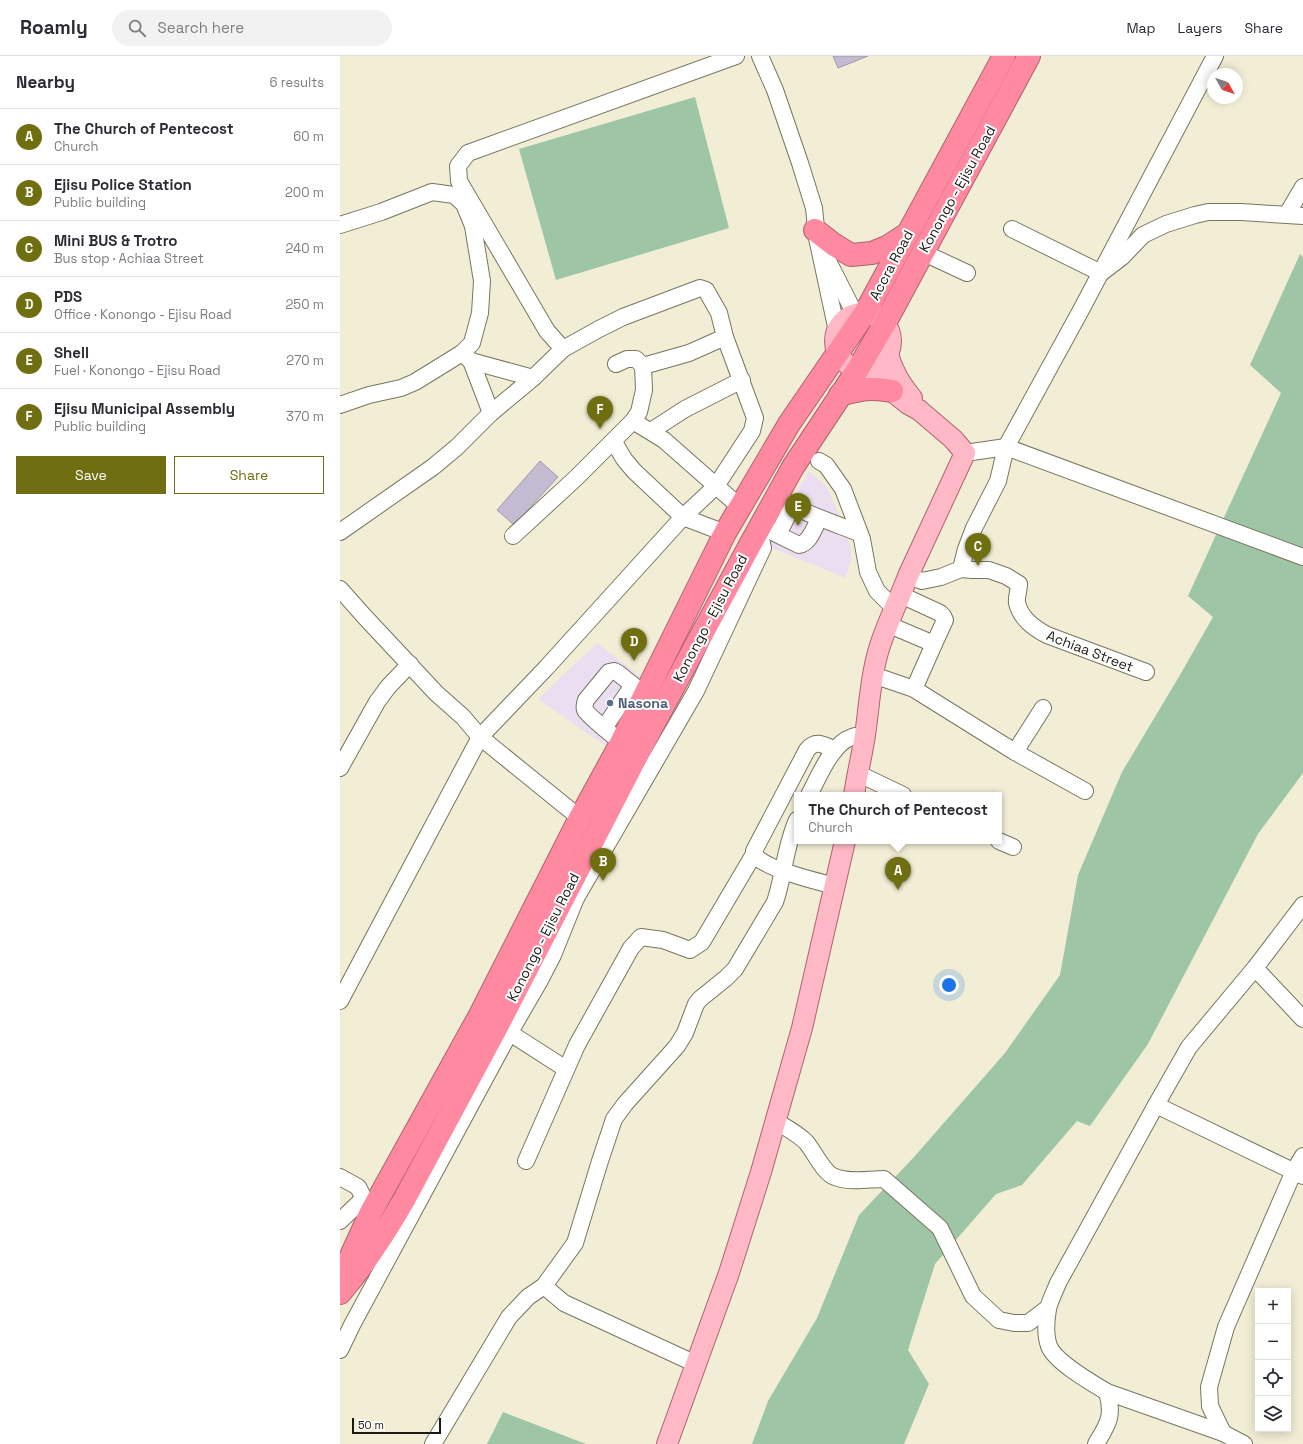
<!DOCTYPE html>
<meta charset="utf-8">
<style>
body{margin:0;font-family:"Space Grotesk",sans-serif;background:#f2f2f3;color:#2b2b33}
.controls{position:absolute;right:12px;bottom:12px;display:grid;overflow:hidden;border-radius:0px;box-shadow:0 2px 10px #0003}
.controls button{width:36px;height:36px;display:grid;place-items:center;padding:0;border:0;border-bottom:1px solid #e1e1e2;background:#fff;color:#2b2b33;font:20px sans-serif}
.compass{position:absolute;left:867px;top:12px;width:36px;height:36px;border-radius:50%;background:#fff;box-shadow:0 2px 10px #0003;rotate:130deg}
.scale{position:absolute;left:12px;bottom:10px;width:89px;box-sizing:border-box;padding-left:4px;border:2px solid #1b1911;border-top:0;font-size:11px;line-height:14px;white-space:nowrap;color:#1b1911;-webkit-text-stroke:3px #fff;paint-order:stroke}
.you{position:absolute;left:609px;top:929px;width:14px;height:14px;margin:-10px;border:3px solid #fff;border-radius:50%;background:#1a73e8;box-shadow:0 0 0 6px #1a73e833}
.badge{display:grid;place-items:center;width:26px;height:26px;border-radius:50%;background:#6f6f11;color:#fff;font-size:13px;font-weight:700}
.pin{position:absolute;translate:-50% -33px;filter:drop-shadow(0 1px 2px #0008)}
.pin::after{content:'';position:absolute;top:21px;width:14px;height:12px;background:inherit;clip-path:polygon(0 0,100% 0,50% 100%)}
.popup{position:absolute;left:454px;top:736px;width:208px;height:52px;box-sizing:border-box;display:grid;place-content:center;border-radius:0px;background:#fff;filter:drop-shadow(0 1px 3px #0005);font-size:13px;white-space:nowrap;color:#7c7c81}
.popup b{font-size:15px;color:#2b2b33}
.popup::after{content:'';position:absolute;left:50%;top:100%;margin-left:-8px;border:8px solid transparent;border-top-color:#fff}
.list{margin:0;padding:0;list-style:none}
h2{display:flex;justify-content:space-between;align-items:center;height:52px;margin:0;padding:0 16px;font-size:17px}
h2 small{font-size:13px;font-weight:400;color:#7c7c81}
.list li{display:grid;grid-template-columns:26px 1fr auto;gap:12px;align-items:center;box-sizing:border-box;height:56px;padding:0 16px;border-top:1px solid #e1e1e2}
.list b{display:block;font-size:15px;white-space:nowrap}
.list p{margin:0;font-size:13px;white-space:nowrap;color:#7c7c81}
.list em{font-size:13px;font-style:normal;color:#7c7c81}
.actions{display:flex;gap:8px;padding:12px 16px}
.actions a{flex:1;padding:9px 0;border:1px solid #6f6f11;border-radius:0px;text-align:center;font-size:14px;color:#6f6f11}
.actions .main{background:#6f6f11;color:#fff}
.icon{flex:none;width:22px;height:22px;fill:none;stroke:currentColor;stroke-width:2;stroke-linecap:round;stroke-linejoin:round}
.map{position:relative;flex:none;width:963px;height:1388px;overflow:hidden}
header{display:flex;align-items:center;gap:24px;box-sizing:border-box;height:56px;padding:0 20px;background:#fff;border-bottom:1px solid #e1e1e2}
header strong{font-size:19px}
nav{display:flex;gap:22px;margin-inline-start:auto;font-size:14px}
.search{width:280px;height:36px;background:#f2f2f3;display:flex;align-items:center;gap:10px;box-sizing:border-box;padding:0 14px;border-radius:22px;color:#7c7c81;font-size:15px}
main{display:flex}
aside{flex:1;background:#fff}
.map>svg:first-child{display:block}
.commercial{fill:#ebdef1}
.green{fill:#9fc5a7}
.building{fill:#c3bbd1;stroke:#a098ad}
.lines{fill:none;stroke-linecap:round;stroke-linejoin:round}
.minor-casing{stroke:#78755f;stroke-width:18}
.major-casing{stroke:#af626e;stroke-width:22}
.highway-casing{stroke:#af626e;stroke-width:24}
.minor{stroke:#fff;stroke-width:16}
.major{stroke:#ffb8c6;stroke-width:20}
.highway{stroke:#ff89a0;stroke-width:22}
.service-dot{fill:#5c6f8a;stroke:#fff;stroke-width:1.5}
.labels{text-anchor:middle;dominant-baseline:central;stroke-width:4;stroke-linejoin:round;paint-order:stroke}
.street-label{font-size:14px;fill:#1b1911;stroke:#fff}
.service-label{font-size:14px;font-weight:bold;fill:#4e5e75;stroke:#fff;text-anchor:start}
</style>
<header>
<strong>Roamly</strong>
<div class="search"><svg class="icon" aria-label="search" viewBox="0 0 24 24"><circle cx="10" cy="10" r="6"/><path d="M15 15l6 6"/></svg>Search here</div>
<nav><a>Map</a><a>Layers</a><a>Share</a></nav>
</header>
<main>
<aside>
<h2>Nearby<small>6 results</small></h2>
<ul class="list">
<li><span class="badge">A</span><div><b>The Church of Pentecost</b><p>Church</p></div><em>60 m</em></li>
<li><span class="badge">B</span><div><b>Ejisu Police Station</b><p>Public building</p></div><em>200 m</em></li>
<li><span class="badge">C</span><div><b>Mini BUS &amp; Trotro</b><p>Bus stop · Achiaa Street</p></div><em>240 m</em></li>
<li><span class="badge">D</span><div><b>PDS</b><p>Office · Konongo - Ejisu Road</p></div><em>250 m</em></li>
<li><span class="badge">E</span><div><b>Shell</b><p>Fuel · Konongo - Ejisu Road</p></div><em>270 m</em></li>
<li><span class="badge">F</span><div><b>Ejisu Municipal Assembly</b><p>Public building</p></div><em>370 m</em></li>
</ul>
<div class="actions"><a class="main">Save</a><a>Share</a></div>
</aside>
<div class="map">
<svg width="963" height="1388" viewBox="0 0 963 1388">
<rect width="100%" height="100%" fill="#f2eed6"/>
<!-- commercial -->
<g class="commercial">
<path d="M469 415 486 430 502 464 511 493V505L505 522 425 489Z"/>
<path d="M257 587 305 624 270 693 198 643Z"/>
</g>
<!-- green -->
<g class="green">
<path d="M355 41 389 172 216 224 179 93Z"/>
<path d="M960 198 963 201V717L918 778 808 988 750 1070 737 1065 682 1129 656 1138 595 1208 568 1294 589 1328 564 1388H412L428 1345 477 1262 519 1159 574 1101 665 997 720 919 738 819 782 716 840 619 873 561 848 540 941 337 910 309Z"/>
<path d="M163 1356 246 1388H147Z"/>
</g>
<!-- building -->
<g class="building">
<path d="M493 0H528L498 12Z"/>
<path d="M200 405 218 421 186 456 173 468 157 454Z"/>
</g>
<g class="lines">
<!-- minor casing -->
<g class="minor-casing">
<g id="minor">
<path d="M420 0 435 34 460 107 474 152 477 182 497 275"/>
<path d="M947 158 963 131"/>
<path d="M0 169 41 156 92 136 114 139 124 148 133 170 142 225 140 257 132 287 122 297"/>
<path d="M672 173 761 217 782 201 803 179 826 168 855 159 868 156H901L963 160"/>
<path d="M582 196 627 217"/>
<path d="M488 205 515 258"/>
<path d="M303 310 349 297 385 281"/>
<path d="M0 349 29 339 61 332 75 326 122 297 131 305"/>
<path d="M151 357 131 305 193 322"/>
<path d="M293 365 324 384 400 451"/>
<path d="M311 375 345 353 402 324"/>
<path d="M274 386 284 403 294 415 343 461 385 477"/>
<path d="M625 397 666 391 963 501"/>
<path d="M479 405 486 409 503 433 522 483 528 516 537 535 554 552"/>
<path d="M436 441C463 457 491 466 519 477"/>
<path d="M420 470 459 489C470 487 474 472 479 463"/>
<path d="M0 476 93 411 117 391 151 357 193 322 223 293 207 275 119 125 118 110 128 97 396 0"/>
<path d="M438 478 452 451"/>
<path d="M173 480 236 422 293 365 299 356 304 334 303 310 296 303H287L276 308"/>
<path d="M621 513 626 493 634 472 658 425 666 391 741 254 875 0"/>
<path d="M568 520 582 525 601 521 621 513 632 514H649L666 520 679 528C679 534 676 542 677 547 681 563 694 572 707 579L806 616"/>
<path d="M0 533 24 560 96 637 123 661 140 681 240 762"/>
<path d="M561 539 600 557 603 560 605 564 594 588"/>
<path d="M547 568 594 588 574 633"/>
<path d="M533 619 574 633 675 696 745 735"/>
<path d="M264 672 293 629"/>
<path d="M281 686C274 680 249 661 245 654 244 651 245 647 246 644L269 616 274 615 278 617 305 639"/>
<path d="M675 696 703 652"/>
<path d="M0 712 37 646 48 631 70 608"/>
<path d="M517 717 563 739"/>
<path d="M469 739C479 721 491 688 512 681 516 679 521 680 525 680"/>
<path d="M659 785 673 791"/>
<path d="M414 798C422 812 479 826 495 830"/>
<path d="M227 837 236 842 356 635 423 492 422 487 415 479"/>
<path d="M915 912 963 963"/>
<path d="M0 945 140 681 206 612 343 461 376 430 412 375 415 362 385 281 379 257 366 234 360 232 283 261 259 273 223 293"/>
<path d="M162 972 226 1013"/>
<path d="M816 1049 963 1120"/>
<path d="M435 1065C447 1072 457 1077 466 1086 474 1095 484 1118 495 1121 510 1127 529 1123 544 1123L600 1172 633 1240 659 1264 674 1267H688L708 1252"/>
<path d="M186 1105 237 989 291 892 301 881 323 884 350 894 362 886 414 798V795L467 694C476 683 484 689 495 694"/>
<path d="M0 1121 18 1131 31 1156"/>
<path d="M0 1165 23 1143"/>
<path d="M204 1230 224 1247 356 1308"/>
<path d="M0 1294 12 1269 170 976 199 926 213 899 236 842"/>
<path d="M883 1377 870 1350 869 1331 886 1271 954 1115 963 1100"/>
<path d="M93 1388 169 1261 188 1241 204 1230 235 1187 260 1105 274 1063 285 1048 337 990 345 977 356 948 360 943 386 922 395 913 435 846C444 820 445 790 457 764"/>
<path d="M756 1388C768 1368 774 1360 767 1336"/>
<path d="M904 1388 883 1377 767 1336C752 1327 715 1306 709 1290 705 1279 706 1265 708 1253 710 1244 715 1235 718 1227L816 1049 849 991 915 912 963 849"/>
</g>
</g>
<!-- major casing -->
<g class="major-casing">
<g id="major">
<circle cx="523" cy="285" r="28"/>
<path d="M548 298C553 316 560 327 572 342"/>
<path d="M514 739C517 719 522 699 525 679 529 653 530 626 537 600 544 572 558 547 568 520L625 397 613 383 579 354 568 348 537 323 523 313"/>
<path d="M327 1388 389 1217 421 1116 462 972 505 785"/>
</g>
</g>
<!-- highway casing -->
<g class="highway-casing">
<g id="highway">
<path d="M475 174 493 188 511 199 532 197 547 191 567 178"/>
<path d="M500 339C520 333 531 331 552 335"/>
<path d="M0 1224 31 1156 140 959 240 762 280 689 385 477 449 368 525 257 664 0"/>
<path d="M0 1237C25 1208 45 1177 64 1144L158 969 307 680 410 489 453 411 518 313 545 267 689 0"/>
</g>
</g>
<!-- minor -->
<use href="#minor" class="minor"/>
<!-- major -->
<use href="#major" class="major"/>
<!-- highway -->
<use href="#highway" class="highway"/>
</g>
<!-- markers -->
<circle class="service-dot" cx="270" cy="647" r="4"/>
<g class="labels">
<!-- street labels -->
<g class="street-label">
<text transform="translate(617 133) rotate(-61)">Konongo - Ejisu Road</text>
<text transform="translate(551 209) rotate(-62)">Accra Road</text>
<text transform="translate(370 562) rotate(-62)">Konongo - Ejisu Road</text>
<text transform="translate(750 595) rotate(21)">Achiaa Street</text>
<text transform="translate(203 881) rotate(-63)">Konongo - Ejisu Road</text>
</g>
<!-- service labels -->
<g class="service-label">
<text x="278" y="647">Nasona</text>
</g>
</g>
</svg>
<div class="controls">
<button>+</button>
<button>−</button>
<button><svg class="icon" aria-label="locate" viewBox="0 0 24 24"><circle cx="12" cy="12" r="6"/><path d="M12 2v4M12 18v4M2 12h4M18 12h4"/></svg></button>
<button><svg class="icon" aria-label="layers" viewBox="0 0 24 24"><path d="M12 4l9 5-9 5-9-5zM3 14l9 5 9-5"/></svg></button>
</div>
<svg class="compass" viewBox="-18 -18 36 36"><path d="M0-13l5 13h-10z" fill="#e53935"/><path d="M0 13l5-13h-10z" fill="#7c7c81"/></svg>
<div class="scale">50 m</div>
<div class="you"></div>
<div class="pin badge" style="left:558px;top:834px">A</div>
<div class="popup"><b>The Church of Pentecost</b>Church</div>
<div class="pin badge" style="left:263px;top:825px">B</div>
<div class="pin badge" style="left:638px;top:510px">C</div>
<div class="pin badge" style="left:294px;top:605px">D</div>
<div class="pin badge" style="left:458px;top:470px">E</div>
<div class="pin badge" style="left:260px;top:373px">F</div>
</div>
</main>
